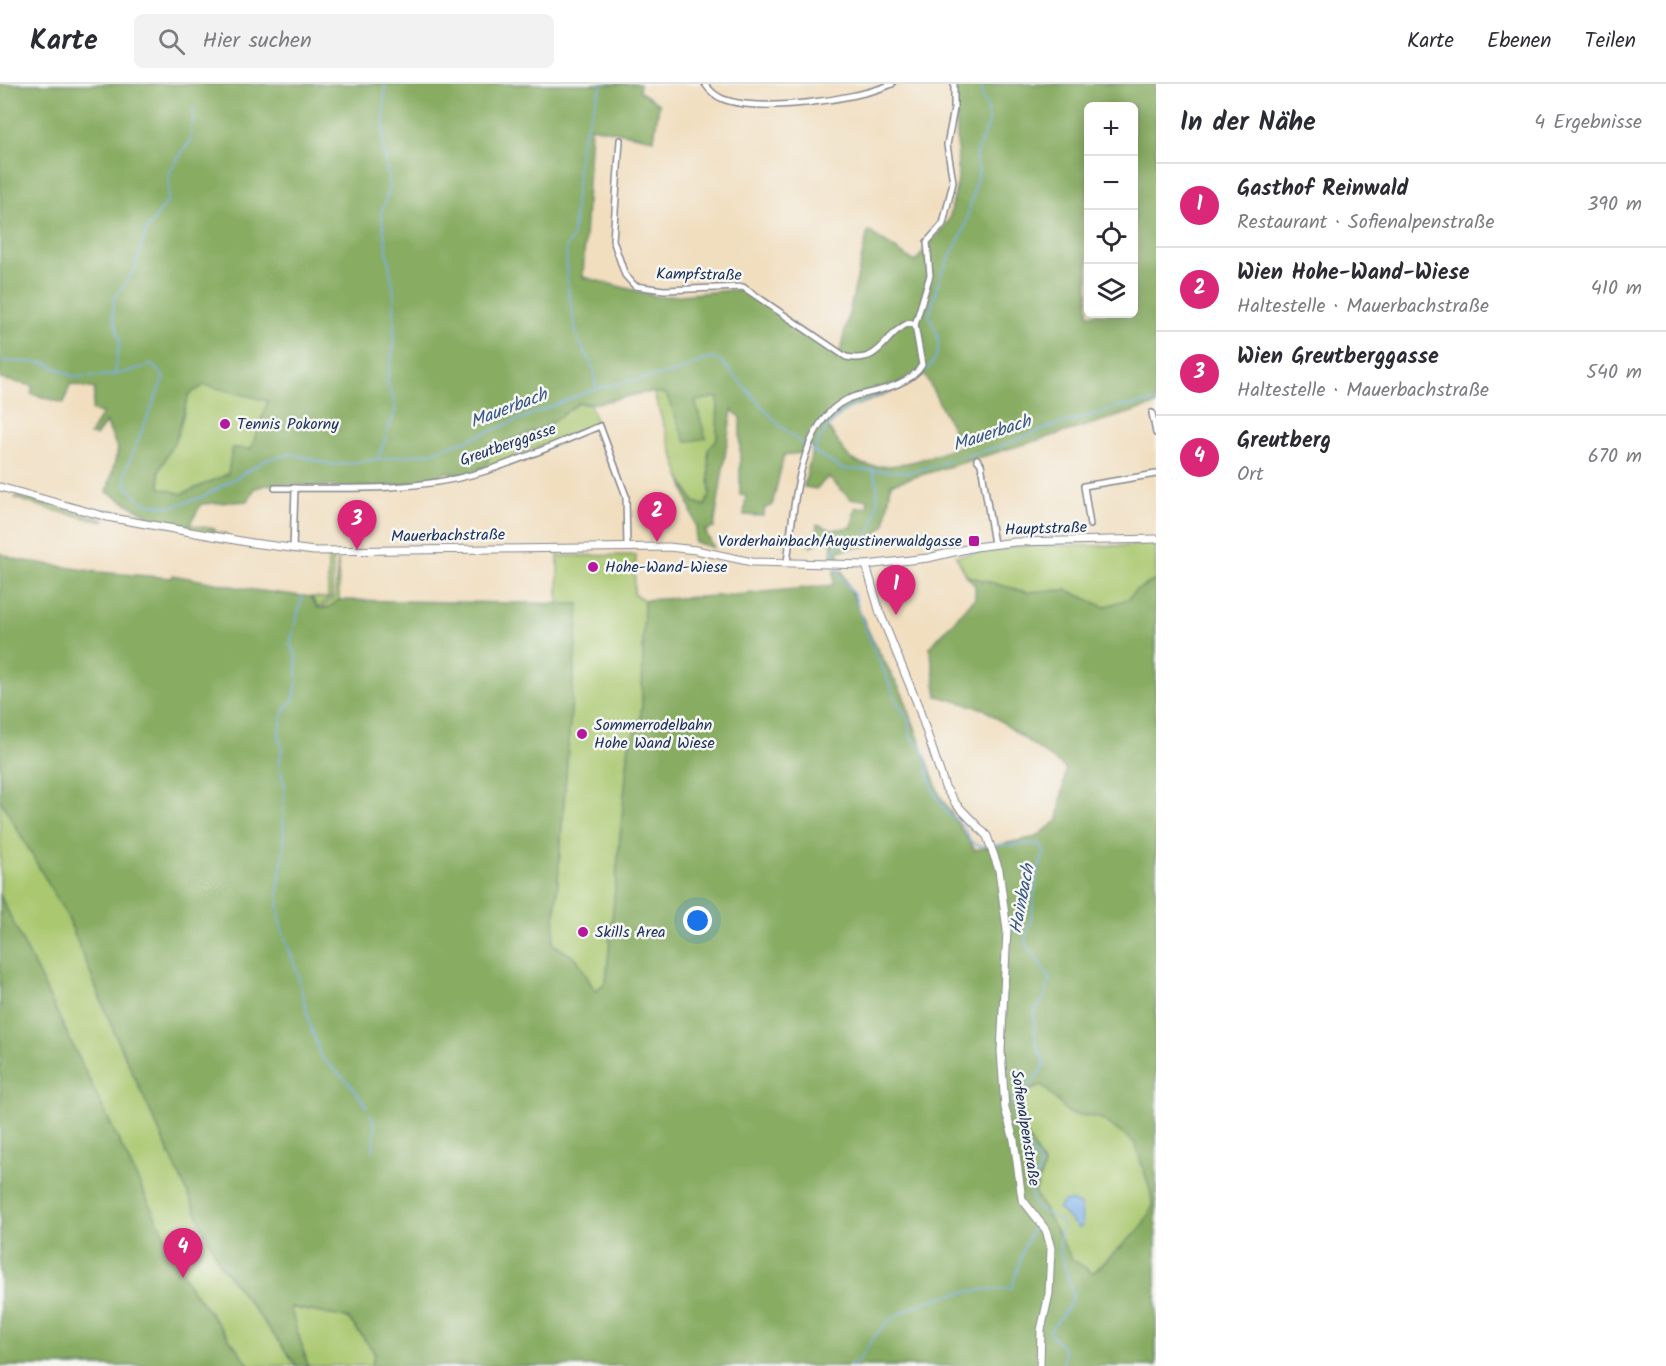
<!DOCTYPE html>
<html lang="de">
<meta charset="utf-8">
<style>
body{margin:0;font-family:Kalam,sans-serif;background:#f2f2f3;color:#2b2b33}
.controls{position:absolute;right:18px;top:18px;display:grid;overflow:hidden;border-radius:9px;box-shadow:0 3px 15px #0003}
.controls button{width:54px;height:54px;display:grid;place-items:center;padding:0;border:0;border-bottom:2px solid #e1e1e2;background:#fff;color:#2b2b33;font:30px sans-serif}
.you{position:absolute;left:698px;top:837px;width:21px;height:21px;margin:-15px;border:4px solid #fff;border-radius:50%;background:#1a73e8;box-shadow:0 0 0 9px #1a73e833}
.badge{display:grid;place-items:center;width:39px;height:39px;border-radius:50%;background:#db2777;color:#fff;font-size:20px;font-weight:700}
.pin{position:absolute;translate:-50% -50px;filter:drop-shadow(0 2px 3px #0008)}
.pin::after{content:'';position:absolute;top:32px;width:21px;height:18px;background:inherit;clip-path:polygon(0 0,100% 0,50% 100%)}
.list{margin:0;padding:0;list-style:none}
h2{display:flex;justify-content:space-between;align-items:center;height:78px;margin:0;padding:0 24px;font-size:26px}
h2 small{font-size:20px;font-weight:400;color:#7c7c81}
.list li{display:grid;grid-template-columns:39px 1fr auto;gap:18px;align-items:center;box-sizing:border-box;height:84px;padding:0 24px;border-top:2px solid #e1e1e2}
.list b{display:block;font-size:22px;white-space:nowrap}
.list p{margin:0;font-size:20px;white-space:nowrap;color:#7c7c81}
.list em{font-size:20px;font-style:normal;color:#7c7c81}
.icon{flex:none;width:33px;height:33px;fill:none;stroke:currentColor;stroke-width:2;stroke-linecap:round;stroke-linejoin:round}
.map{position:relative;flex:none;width:1156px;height:1282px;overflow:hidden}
header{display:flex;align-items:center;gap:36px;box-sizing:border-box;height:84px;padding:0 30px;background:#fff;border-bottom:2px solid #e1e1e2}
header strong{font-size:28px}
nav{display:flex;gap:33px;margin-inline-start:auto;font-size:21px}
.search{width:420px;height:54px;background:#f2f2f3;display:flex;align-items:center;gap:15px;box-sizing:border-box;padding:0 21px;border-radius:9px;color:#7c7c81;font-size:22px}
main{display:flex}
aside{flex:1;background:#fff}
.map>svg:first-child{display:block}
.green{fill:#aac86f;stroke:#627c66;stroke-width:1.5}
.forest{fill:#87ac62;stroke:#516e60;stroke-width:1.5;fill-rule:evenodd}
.water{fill:#7db0e9;stroke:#4c70a4;stroke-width:1.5}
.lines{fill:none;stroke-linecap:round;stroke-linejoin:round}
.stream{stroke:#7db0e9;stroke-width:1.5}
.street-casing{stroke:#86868e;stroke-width:8}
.secondary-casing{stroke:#86868e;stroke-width:9}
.street{stroke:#fff;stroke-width:5}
.secondary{stroke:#fff;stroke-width:7}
.poi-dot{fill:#b5179e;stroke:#f6f6f2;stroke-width:2}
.labels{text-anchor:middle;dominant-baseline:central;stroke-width:5;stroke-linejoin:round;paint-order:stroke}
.street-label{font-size:16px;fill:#1b2f5e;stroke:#f6f6f2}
.poi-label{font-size:16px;fill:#1b2f5e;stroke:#f6f6f2;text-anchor:start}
.water-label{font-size:18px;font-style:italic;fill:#385688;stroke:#f6f6f2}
</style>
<header>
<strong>Karte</strong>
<div class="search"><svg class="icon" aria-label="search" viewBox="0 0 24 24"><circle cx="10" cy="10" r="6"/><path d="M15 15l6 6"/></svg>Hier suchen</div>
<nav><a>Karte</a><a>Ebenen</a><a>Teilen</a></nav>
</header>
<main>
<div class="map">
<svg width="1156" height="1282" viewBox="0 0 1156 1282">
<rect width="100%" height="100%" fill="#f6f6f2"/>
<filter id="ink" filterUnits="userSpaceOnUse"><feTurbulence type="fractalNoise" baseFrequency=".0167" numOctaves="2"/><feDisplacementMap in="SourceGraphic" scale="12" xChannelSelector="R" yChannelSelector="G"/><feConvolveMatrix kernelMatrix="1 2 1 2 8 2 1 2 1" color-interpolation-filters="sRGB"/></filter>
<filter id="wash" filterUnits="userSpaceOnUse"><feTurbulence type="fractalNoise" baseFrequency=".008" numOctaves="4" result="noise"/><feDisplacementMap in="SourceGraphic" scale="24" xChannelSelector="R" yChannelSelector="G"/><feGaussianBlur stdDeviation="1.35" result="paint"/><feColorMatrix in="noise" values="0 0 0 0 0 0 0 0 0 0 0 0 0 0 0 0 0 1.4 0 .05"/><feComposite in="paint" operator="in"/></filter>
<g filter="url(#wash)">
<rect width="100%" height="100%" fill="#f1debf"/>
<!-- green -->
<g class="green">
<path d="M205 300 268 317 251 365 232 364 229 390 182 410 160 404 159 387 177 352 189 310Z"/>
<path d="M653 307 694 317 718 313 717 355 708 366 710 410 705 422 694 418 681 395Z"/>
<path d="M579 319 590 321 597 339 479 387 489 364 545 343Z"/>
<path d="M16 412 104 436 103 438 52 426 15 414Z"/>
<path d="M103 425 154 435 151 438 106 429Z"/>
<path d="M169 437 215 445 214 448 228 450 158 440Z"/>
<path d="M1156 459V496L1136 506 1128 515 1104 523 1067 506 1026 508 967 492 956 472 1027 461 1128 462Z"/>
<path d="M636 471 634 510 644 516 642 622 640 636 629 661 606 898 595 907 577 875 553 861 579 520H558V472Z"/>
<path d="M328 474H333L332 512 318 524 311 513 328 514Z"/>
<path d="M338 474 339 516 328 524H322L335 512Z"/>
<path d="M0 715 68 834 114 948 220 1180 297 1282H250L189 1202 0 811Z"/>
<path d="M1043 1001 1069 1029 1100 1034 1135 1059 1150 1105 1153 1122 1140 1145 1093 1189 1072 1175 1035 1109 1044 1082 1007 1016Z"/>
<path d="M289 1223 348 1234 375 1269 371 1282H308Z"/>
</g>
<!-- forest -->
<g class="forest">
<path d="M0 0H640L639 7 659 20 654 55 591 43 583 193 660 213 742 205 839 272 868 147 915 178 949 136 958 96 956 0H1156V321L891 400 885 441 866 462 838 467 840 476H831L832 458 824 455 811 462 809 459 817 448V440L832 446 852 443 855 424 867 423 868 415H851L828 393 816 405 804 403 813 363 806 359 801 369 784 371 772 422 765 424 763 432 744 431 746 412 740 411V333L732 326 714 444 705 447 714 464 695 458 696 442 681 395 694 418 705 422 710 410 708 366 717 355 718 313 695 317 706 354 686 358 666 310C637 303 608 323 579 319L545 343 489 364 488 379C476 389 462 393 447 388 394 412 327 401 271 400L255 404 248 417 201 420 190 441 154 435 107 408 118 366 106 338 96 352 90 351 102 329 92 327 95 305 70 300 64 319 31 310 33 302 0 295ZM1088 22H1134V230H1088ZM925 291 961 362C934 372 880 393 853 376 843 370 835 352 828 343L846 325 872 316ZM205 301 268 317 251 365 232 364 228 390 182 410 160 404 159 387 177 352 189 310Z"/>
<path d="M0 469 14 475 98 488 172 494 173 491 253 506 311 513 318 524H328L339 516 579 520 553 860 577 875 595 907 606 898 629 661 640 636 642 622 644 516 735 511 834 501V487H842L872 555 903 611 940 712 975 766 1036 753 1058 736 1066 685 984 625 937 612 930 563 975 514V502L967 492 1026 508 1067 506 1104 523 1128 515 1136 506 1156 496V1282H371L375 1269 348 1234 290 1223 308 1282H297L220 1180 114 948 68 834 0 715ZM1042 1001 1069 1029 1100 1034 1135 1059 1150 1105 1153 1122 1140 1145 1093 1189 1072 1175 1035 1109 1044 1082 1008 1016Z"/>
<path d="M0 811 189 1202 250 1282H0Z"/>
</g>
<!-- water -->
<path class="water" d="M1071 1117 1081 1122 1082 1142 1079 1145 1058 1124 1064 1118Z"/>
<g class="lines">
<!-- stream -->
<g class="stream">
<path d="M0 277 46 279 75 293 114 291 152 281 164 293 125 388 127 403 143 419 171 423 205 412 266 376 293 370 333 381 429 369 475 353 597 304 677 288 708 274 720 276 777 339 806 363"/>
<path d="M114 291 120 257 113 231 114 215 135 185 146 147 168 116 170 87 190 57 194 24"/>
<path d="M904 300C937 284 948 265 929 232L940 192 964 146 979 86 975 72 989 39 988 24 983 15 981 0"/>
<path d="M596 303 594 285 577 253 568 206 566 164 573 151 580 61 602 0"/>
<path d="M810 365 842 385 911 388 1000 362 1050 343 1120 323 1156 318"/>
<path d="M813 368C835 321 857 322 900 302"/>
<path d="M378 375 396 324 387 297 394 261V210L381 129 390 103 383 65 385 0"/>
<path d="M273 466 300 470"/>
<path d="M836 477 833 466 841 458 868 452C878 434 881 403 872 385"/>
<path d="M837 482 838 489 855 512 862 536 898 620 908 633 910 653 923 666 933 706 948 730 963 741 970 757 979 762 987 761"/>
<path d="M297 593 296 571 290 560 302 513"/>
<path d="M297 598 294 615 285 625 279 649 282 665 279 682 285 703 283 727 284 761 278 810 280 839 298 891 310 941 321 973 352 1002 367 1023"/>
<path d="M992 761 1041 760 1044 770 1037 789 1031 835 1025 857 1050 895 1046 911 1034 929 1035 956 1045 980 1032 999 1014 1013C1011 1038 1024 1061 1040 1079 1040 1095 1023 1111 1037 1124 1045 1131 1055 1131 1062 1139L1059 1166 1073 1210 1071 1219 1049 1248C1060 1260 1069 1265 1062 1282"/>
<path d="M370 1030 375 1042 373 1067"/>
<path d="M850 1282 857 1278C867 1265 878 1244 891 1235 926 1211 971 1205 1012 1204L1024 1163 1036 1138"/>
</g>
</g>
</g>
<g filter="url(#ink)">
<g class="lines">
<!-- street casing -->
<g class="street-casing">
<g id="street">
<path d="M705 0C710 7 715 12 723 15 759 29 856 16 892 0"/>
<path d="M620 56 613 156 625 191 635 202 664 206 743 203 846 273C883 280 883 250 909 239L915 241"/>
<path d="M1152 329 1156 349"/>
<path d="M977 375 981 380 994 460"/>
<path d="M275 404H295"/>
<path d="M1090 441 1084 402 1156 390"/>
<path d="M293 465 295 404C357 405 419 406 479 389 521 377 560 358 600 342L626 412 627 464"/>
<path d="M787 478C794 428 797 329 856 312 876 307 911 301 922 281L915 241 930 191 927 158 943 140 953 98 947 61 954 25V0"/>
</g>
</g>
<!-- secondary casing -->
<g class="secondary-casing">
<g id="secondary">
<path d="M0 403 107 433 252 459 314 467 668 463 696 466 752 478 866 481 928 474 975 463 1015 458 1156 455"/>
<path d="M866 481 880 529 917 619 945 703 956 720 987 752 999 786 1007 846 1001 967 1005 1024 1014 1056 1022 1115 1046 1146 1051 1164 1049 1210 1041 1246 1040 1282"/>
</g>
</g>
<!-- street -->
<use href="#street" class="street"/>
<!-- secondary -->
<use href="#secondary" class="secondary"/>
</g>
</g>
<!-- markers -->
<g class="poi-dot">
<circle cx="225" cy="340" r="6"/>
<rect x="968" y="451" width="12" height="12" rx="3"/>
<circle cx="593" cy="483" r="6"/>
<circle cx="582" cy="650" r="6"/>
<circle cx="583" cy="848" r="6"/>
</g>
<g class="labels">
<!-- street labels -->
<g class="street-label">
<text transform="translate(699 191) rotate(1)">Kampfstraße</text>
<text transform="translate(508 361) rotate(-19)">Greutberggasse</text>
<text transform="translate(1046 445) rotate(-2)">Hauptstraße</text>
<text transform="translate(448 452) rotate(-1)">Mauerbachstraße</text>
<text transform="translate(1025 1044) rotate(81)">Sofienalpenstraße</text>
</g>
<!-- poi labels -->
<g class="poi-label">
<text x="237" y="340">Tennis Pokorny</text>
<text x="962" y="457" text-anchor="end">Vorderhainbach/Augustinerwaldgasse</text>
<text x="605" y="483">Hohe-Wand-Wiese</text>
<text x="594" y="641">Sommerrodelbahn<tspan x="594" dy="18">Hohe Wand Wiese</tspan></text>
<text x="595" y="848">Skills Area</text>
</g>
<!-- water labels -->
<g class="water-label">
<text transform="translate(509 325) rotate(-21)">Mauerbach</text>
<text transform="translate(992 350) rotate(-18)">Mauerbach</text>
<text transform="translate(1023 815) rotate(-79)">Hainbach</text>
</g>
</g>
</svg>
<div class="controls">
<button>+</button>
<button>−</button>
<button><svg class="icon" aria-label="locate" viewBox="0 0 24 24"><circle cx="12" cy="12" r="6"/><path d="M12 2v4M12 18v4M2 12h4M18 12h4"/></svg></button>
<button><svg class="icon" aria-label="layers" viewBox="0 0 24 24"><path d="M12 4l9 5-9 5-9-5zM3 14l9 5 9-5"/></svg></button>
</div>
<div class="you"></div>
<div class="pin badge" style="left:896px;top:531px">1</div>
<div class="pin badge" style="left:657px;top:458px">2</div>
<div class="pin badge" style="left:357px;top:466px">3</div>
<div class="pin badge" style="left:183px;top:1194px">4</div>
</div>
<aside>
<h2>In der Nähe<small>4 Ergebnisse</small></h2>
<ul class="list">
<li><span class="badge">1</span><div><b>Gasthof Reinwald</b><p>Restaurant · Sofienalpenstraße</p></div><em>390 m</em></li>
<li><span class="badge">2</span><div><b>Wien Hohe-Wand-Wiese</b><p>Haltestelle · Mauerbachstraße</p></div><em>410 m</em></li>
<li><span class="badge">3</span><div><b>Wien Greutberggasse</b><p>Haltestelle · Mauerbachstraße</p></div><em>540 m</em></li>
<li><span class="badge">4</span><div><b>Greutberg</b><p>Ort</p></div><em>670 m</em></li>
</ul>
</aside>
</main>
